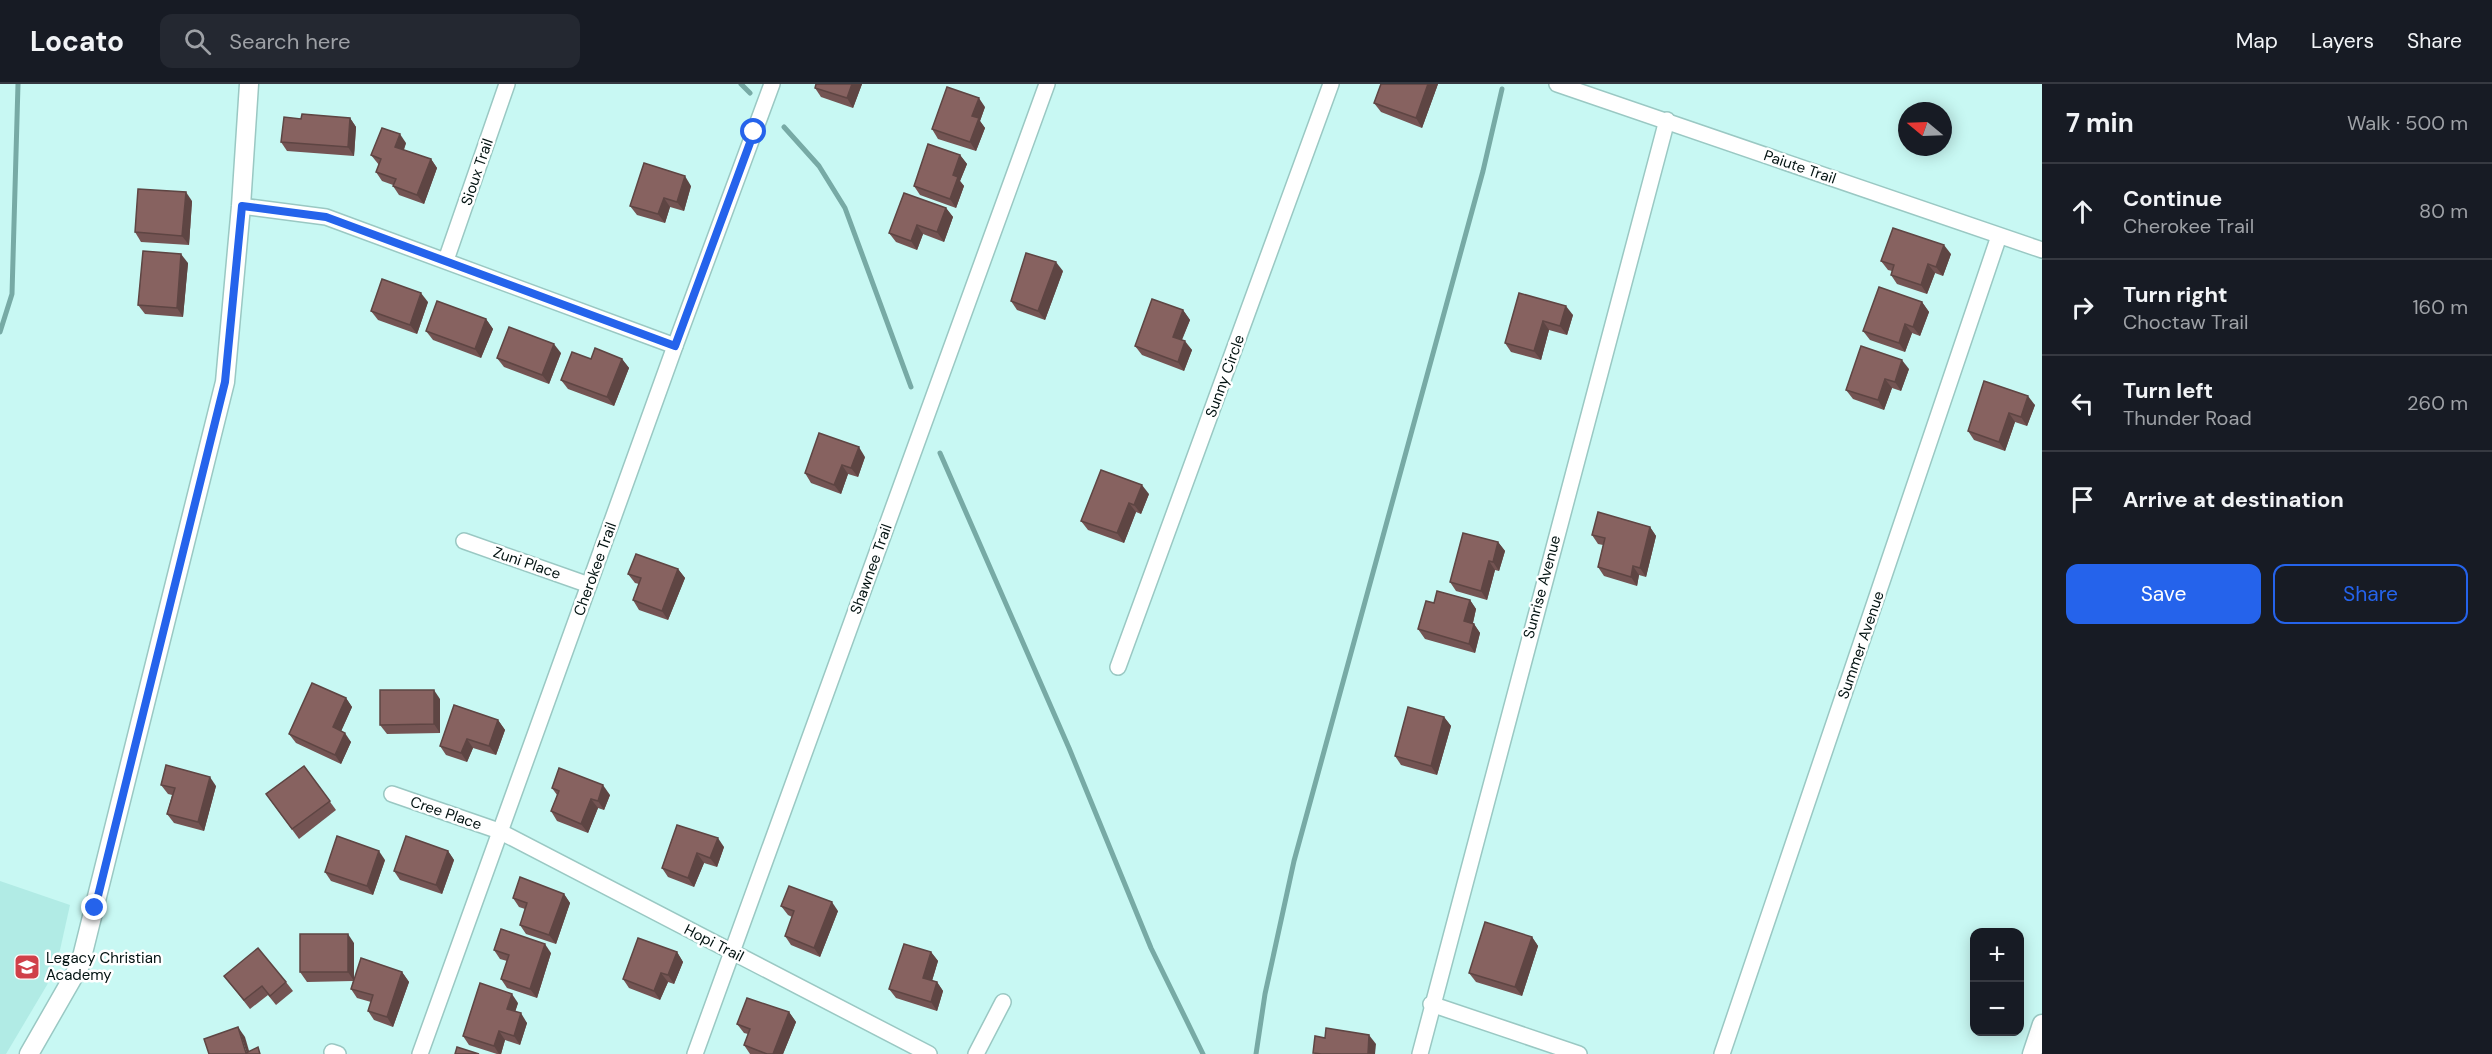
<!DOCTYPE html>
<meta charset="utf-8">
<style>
body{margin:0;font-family:"DM Sans",sans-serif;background:#242831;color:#f1f3f6}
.controls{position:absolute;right:18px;bottom:18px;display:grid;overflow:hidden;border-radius:12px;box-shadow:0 3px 15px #0003}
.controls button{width:54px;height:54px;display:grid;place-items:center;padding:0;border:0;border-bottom:2px solid #363941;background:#171b24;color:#f1f3f6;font:30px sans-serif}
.compass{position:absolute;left:1898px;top:18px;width:54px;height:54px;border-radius:50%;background:#171b24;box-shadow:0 3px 15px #0003;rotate:289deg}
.stop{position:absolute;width:18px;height:18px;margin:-14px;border:4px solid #2563eb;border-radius:50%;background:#fff}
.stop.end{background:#2563eb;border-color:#fff;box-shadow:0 2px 6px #0008}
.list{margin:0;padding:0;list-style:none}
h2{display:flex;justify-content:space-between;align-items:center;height:78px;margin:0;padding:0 24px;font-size:26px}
h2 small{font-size:20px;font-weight:400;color:#9ea1a6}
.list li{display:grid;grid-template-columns:39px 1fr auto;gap:18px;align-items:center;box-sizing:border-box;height:96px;padding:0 24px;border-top:2px solid #363941}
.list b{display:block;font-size:22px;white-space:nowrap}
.list p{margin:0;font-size:20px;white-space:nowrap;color:#9ea1a6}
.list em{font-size:20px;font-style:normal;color:#9ea1a6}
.actions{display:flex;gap:12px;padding:18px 24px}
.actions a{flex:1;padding:14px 0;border:2px solid #2563eb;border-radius:12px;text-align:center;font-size:21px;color:#2563eb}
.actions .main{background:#2563eb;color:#fff}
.icon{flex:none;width:33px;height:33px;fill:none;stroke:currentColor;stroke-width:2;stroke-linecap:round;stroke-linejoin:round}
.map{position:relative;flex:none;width:2042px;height:970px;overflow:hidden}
header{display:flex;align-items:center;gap:36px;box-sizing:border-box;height:84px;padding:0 30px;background:#171b24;border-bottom:2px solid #363941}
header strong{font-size:28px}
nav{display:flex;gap:33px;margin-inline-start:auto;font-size:21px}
.search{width:420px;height:54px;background:#242831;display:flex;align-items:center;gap:15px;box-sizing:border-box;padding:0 21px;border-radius:12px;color:#9ea1a6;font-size:22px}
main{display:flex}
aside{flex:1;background:#171b24}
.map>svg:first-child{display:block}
.built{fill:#b1ebe5}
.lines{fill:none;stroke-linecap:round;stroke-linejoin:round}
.stream{stroke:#77aaa5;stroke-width:5}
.minor-casing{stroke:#9ac8c3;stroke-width:18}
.tertiary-casing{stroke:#9ac8c3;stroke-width:21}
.minor{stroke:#fff;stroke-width:15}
.tertiary{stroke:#fff;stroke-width:18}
.wall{fill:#745453}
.shaded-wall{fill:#5e4543}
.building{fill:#876260;stroke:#5e4543;stroke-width:1.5}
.route{stroke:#2563eb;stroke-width:8}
.labels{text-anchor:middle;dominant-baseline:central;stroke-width:5;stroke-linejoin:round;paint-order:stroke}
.street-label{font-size:15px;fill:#021211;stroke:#fff}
.poi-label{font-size:15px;fill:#021211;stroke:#fff;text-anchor:start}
</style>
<header>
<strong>Locato</strong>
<div class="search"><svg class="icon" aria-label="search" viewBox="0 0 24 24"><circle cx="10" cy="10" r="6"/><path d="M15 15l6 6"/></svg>Search here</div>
<nav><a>Map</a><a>Layers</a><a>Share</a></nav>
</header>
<main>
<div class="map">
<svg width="2042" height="970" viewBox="0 0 2042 970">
<rect width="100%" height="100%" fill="#c8f8f3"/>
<!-- built -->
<path class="built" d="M0 797 70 821 60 866 47 901 6 970H0Z"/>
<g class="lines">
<!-- stream -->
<g class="stream">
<path d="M741 0 750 9"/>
<path d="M784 43 819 82 845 124 911 303"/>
<path d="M0 248 12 210 18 0"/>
<path d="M940 369 1069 664 1151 864 1203 970"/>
<path d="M1256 970 1265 910 1294 777 1483 87 1502 5"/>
</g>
<!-- minor casing -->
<g class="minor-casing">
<g id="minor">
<path d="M1557 0 2042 166"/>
<path d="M241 122 326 133 675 262"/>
<path d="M446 176 507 0"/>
<path d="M464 457 589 501"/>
<path d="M1118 583 1331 0"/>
<path d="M392 710 499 747 929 970"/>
<path d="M1431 920 1579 970"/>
<path d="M332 968 338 970"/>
<path d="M420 970 675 262 772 0"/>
<path d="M695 970 1047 0"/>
<path d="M976 970 1003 918"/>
<path d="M1420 970 1667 36"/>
<path d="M1722 970 1999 152"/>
</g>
</g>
<!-- tertiary casing -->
<g class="tertiary-casing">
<g id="tertiary">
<path d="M29 970 80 881 225 298 241 122 249 0"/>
<path d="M2032 970 2042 940"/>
</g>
</g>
<!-- minor -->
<use href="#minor" class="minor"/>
<!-- tertiary -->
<use href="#tertiary" class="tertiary"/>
</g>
<!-- wall -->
<g class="wall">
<path d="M862 0 853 24 821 13 815 4Z"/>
<path d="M1381 0H1438L1422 44 1381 28 1374 19Z"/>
<path d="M985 23 980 37 985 44 976 67 938 55 932 45Z"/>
<path d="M350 34 356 43 354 72 287 67 281 58 301 35Z"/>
<path d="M406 59 404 66 431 75 437 84 424 120 399 111 393 102V101L382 97 376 88 379 81 371 71Z"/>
<path d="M960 71 967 80 960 97 964 102 956 124 920 111 914 102Z"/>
<path d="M691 102 684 127 670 123 665 139 637 131 630 122Z"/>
<path d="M192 117 189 161 141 158 135 148Z"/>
<path d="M946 124 953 133 944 158 923 150 917 166 896 158 889 149Z"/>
<path d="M1951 170 1943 192 1935 189 1927 210 1897 200 1891 191 1892 187 1888 186 1881 177Z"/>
<path d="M188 179 183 233 145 230 138 221Z"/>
<path d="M1063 187 1045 236 1017 226 1011 217Z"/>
<path d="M1519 209 1573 231 1567 251 1549 246 1541 276 1511 268 1505 259Z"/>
<path d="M428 218 417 250 378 236 371 227Z"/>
<path d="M1922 218 1929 228 1920 252 1912 249 1905 268 1870 256 1863 247Z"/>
<path d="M1183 226 1190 236 1182 256 1192 266 1184 287 1142 271 1135 262Z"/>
<path d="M486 235 493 245 481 274 433 256 426 247Z"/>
<path d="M561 269 549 300 504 283 497 274Z"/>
<path d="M591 275H622L629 284 614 322 568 305 561 296Z"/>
<path d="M1909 285 1901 307 1892 304 1884 326 1853 315 1846 306Z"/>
<path d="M1984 297 2035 321 2027 342 2015 338 2005 367 1974 356 1968 347Z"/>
<path d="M865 373 858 393 848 390 841 410 811 399 805 389Z"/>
<path d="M1149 410 1141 430 1136 428 1124 459 1088 446 1081 437Z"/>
<path d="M1650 443 1656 452 1646 493 1639 491 1637 502 1604 492 1598 483 1603 461 1598 460 1592 451Z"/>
<path d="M1498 458 1505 467 1499 487 1495 486 1487 516 1456 507 1450 498Z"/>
<path d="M678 485 685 494 668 536 639 526 633 516 639 500 635 499 628 490Z"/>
<path d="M1470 516 1476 525 1473 539 1474 540 1480 549 1475 569 1425 555 1418 545 1434 519Z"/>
<path d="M346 614 352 623 341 647 351 658 341 680 296 659 289 650Z"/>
<path d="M440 615V649L387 650 380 641Z"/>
<path d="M1444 633 1451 642 1437 691 1401 681 1395 672Z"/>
<path d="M498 636 505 646 496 671 473 664 467 678 446 671 440 662Z"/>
<path d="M304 682 336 726 299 755 266 710Z"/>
<path d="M161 701 216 702 204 747 174 739 167 730 172 711 168 710Z"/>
<path d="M552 704 610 711 604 726 598 724 588 749 557 737 551 727 557 711Z"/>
<path d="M677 741 724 763 717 783 704 779 694 803 668 793 662 784Z"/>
<path d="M448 767 454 776 442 810 400 796 394 787Z"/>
<path d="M385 776 373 811 331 797 325 788Z"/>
<path d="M564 810 570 819 556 860 526 850 520 841 525 825 519 823 513 814Z"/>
<path d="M781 822 838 827 820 873 791 861 785 852 792 833 788 831Z"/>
<path d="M1532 853 1538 862 1522 912 1476 898 1469 889Z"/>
<path d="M354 859V894L402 888 409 898 393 943 374 936 368 927 371 918 357 914 351 905 353 897 307 898 300 888Z"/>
<path d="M494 866 551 869 537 914 507 904 501 895 507 877 500 875Z"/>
<path d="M677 868 683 878 674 900 668 898 660 916 629 904 623 895Z"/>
<path d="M931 868 938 877 932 897 937 898 943 907 937 927 896 914 889 905Z"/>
<path d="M224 892 286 898 293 907 276 921 268 911 250 925Z"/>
<path d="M518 919 515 928 527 939 520 961 505 956 501 970H497L469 961 463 952Z"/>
<path d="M789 928 796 938 783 970H750L744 961 748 950 744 949 737 940Z"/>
</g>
<!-- shaded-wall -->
<g class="shaded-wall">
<path d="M852 0H862L853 24 847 14Z"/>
<path d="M1428 0H1438L1422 44 1416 34Z"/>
<path d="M979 14 985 23 980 37 985 44 976 67 970 58 972 32Z"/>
<path d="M350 34 356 43 354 72 348 63Z"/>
<path d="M400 50 406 59 401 72 395 63Z"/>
<path d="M960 71 967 80 960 97 964 102 956 124 950 115 953 91Z"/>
<path d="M431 75 437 84 424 120 417 111Z"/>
<path d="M685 92 691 102 684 127 677 118Z"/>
<path d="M186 108 192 117 189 161 182 152Z"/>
<path d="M664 114 670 123 665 139 658 130Z"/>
<path d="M946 124 953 133 944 158 937 148Z"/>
<path d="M917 141 923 150 917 166 911 157Z"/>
<path d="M1944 161 1951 170 1943 192 1936 183Z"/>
<path d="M181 170 188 179 183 233 177 224Z"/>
<path d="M1056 178 1063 187 1045 236 1038 227Z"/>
<path d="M1928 180 1935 189 1927 210 1921 201Z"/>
<path d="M421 209 428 218 417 250 410 241Z"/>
<path d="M1922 218 1929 228 1920 252 1913 243Z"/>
<path d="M1566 222 1573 231 1567 251 1560 242Z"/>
<path d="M1183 226 1190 236 1179 262 1173 253Z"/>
<path d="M486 235 493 245 481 274 475 265Z"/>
<path d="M1543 237 1549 246 1541 276 1534 267Z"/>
<path d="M1905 240 1912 249 1905 268 1899 259Z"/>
<path d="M1185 257 1192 266 1184 287 1178 278Z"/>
<path d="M554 260 561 269 549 300 542 291Z"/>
<path d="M622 275 629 284 614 322 607 313Z"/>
<path d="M1902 276 1909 285 1901 307 1895 298Z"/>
<path d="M1885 295 1892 304 1884 326 1878 316Z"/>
<path d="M2028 312 2035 321 2027 342 2021 333Z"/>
<path d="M2009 329 2015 338 2005 367 1999 358Z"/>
<path d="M859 363 865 373 858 393 851 384Z"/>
<path d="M842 381 848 390 841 410 834 401Z"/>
<path d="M1142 401 1149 410 1141 430 1134 421Z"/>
<path d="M1129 419 1136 428 1124 459 1117 449Z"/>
<path d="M1650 443 1656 452 1646 493 1640 484Z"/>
<path d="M1498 458 1505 467 1499 487 1493 478Z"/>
<path d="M1489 477 1495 486 1487 516 1481 507Z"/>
<path d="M1633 482 1639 491 1637 502 1631 493Z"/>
<path d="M678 485 685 494 668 536 662 527Z"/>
<path d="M1470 516 1476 525 1471 547 1464 537Z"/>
<path d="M1474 540 1480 549 1475 569 1469 560Z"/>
<path d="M434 606 440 615V649L434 640Z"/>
<path d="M346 614 352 623 339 652 333 643Z"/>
<path d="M1444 633 1451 642 1437 691 1431 682Z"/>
<path d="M498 636 505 646 496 671 489 662Z"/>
<path d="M345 649 351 658 341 680 335 671Z"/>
<path d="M467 655 473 664 467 678 461 669Z"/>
<path d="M210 693 216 702 204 747 198 738Z"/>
<path d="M603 701 610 711 604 726 598 717Z"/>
<path d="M591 715 598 724 588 749 581 740Z"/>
<path d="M718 754 724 763 717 783 710 774Z"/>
<path d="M379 767 385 776 373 811 367 802Z"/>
<path d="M448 767 454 776 442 810 436 801Z"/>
<path d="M697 769 704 779 694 803 688 794Z"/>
<path d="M564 810 570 819 556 860 549 851Z"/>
<path d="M832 818 838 827 820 873 814 864Z"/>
<path d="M348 850 354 859V897L348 888Z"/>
<path d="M1532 853 1538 862 1522 912 1515 903Z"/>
<path d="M545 860 551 869 537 914 530 905Z"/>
<path d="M677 868 683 878 674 900 668 891Z"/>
<path d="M931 868 938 877 930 903 923 894Z"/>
<path d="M402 888 409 898 393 943 387 933Z"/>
<path d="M661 889 668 898 660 916 654 907Z"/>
<path d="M937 898 943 907 937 927 931 918Z"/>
<path d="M512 910 518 919 513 934 507 925Z"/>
<path d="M789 928 796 938 783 970H773Z"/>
<path d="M521 929 527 939 520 961 514 952Z"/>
<path d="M238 943 245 953 250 970H247Z"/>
<path d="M499 947 505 956 501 970H499L494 962Z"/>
<path d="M1369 951 1376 960 1375 970H1368Z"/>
</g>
<!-- building -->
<g class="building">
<path d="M816 0H852L847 14 815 4Z"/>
<path d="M1381 0H1428L1416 34 1374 19Z"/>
<path d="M947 3 979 14 972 32 979 34 970 58 932 45Z"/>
<path d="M302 30 350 34 348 63 281 58 284 33 301 35Z"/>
<path d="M382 44 400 50 395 63 431 75 417 111 393 102 396 95 376 88 381 75 371 71Z"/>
<path d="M928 60 960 71 953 91 958 93 950 115 914 102Z"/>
<path d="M644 79 685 92 677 118 664 114 658 130 630 122Z"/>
<path d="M138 105 186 108 182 152 135 148Z"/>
<path d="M904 109 946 124 937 148 917 141 911 157 889 149Z"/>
<path d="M1893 144 1944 161 1936 183 1928 180 1921 201 1891 191 1894 181 1881 177Z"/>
<path d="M143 167 181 170 177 224 138 221Z"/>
<path d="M1026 169 1056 178 1038 227 1011 217Z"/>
<path d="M382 195 421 209 410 241 371 227Z"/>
<path d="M1879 203 1922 218 1913 243 1905 240 1899 259 1863 247Z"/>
<path d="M1519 209 1566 222 1560 242 1543 237 1534 267 1505 259Z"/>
<path d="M1152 215 1183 226 1173 253 1185 257 1178 278 1135 262Z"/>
<path d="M437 217 486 235 475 265 426 247Z"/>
<path d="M509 243 554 260 542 291 497 274Z"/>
<path d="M1861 262 1902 276 1895 298 1885 295 1878 316 1846 306Z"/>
<path d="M595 264 622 275 607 313 561 296 572 268 591 275Z"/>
<path d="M1984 297 2028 312 2021 333 2009 329 1999 358 1968 347Z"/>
<path d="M819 349 859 363 851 384 842 381 834 401 805 389Z"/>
<path d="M1101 386 1142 401 1134 421 1129 419 1117 449 1081 437Z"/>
<path d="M1598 428 1650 443 1640 484 1633 482 1631 493 1598 483 1605 454 1592 451Z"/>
<path d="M1463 449 1498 458 1493 478 1489 477 1481 507 1450 498Z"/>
<path d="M636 470 678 485 662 527 633 516 641 494 628 490Z"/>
<path d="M1437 507 1470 516 1464 537 1474 540 1469 560 1418 545 1426 517 1434 519Z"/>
<path d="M312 599 346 614 333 643 345 649 335 671 289 650Z"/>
<path d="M380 606H434V640L380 641Z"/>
<path d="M454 621 498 636 489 662 467 655 461 669 440 662Z"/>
<path d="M1408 623 1444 633 1431 682 1395 672Z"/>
<path d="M166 681 210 693 198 738 167 730 175 704 161 701Z"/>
<path d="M304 682 330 717 292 745 266 710Z"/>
<path d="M559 684 603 701 598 717 591 715 581 740 551 727 559 707 552 704Z"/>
<path d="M677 741 718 754 710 774 697 769 688 794 662 784Z"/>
<path d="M337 752 379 767 367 802 325 788Z"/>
<path d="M406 752 448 767 436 801 394 787Z"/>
<path d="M520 793 564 810 549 851 520 841 527 819 513 814Z"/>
<path d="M789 802 832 818 814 864 785 852 794 827 781 822Z"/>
<path d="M1485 838 1532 853 1515 903 1469 889Z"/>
<path d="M501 845 545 860 530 905 501 895 509 871 494 866Z"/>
<rect x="300" y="850" width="48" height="38"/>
<path d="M638 854 677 868 668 891 661 889 654 907 623 895Z"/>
<path d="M904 860 931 868 923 894 937 898 931 918 889 905Z"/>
<path d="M258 864 286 898 270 912 262 902 244 916 224 892Z"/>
<path d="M361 874 402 888 387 933 368 927 373 911 351 905Z"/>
<path d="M480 899 512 910 507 925 521 929 514 952 499 947 494 962 463 952Z"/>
<path d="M747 914 789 928 773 970H767L744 961 750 945 737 940Z"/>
<path d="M238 943 246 969 258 963 260 970H209L204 955Z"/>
<path d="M1326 944 1369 951 1368 970H1322L1313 969 1315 952 1325 954Z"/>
<path d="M457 963 479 970H455Z"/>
</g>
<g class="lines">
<!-- route -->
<path class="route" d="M95 824 225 298 242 122 326 133 675 262 754 48"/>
</g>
<!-- icons -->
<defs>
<g id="school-square" transform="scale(1.35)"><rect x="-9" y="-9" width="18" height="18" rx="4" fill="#d04049" stroke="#fff"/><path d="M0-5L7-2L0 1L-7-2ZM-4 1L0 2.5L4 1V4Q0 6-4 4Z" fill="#fff"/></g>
</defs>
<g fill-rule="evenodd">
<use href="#school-square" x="27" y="883"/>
</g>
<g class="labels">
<!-- street labels -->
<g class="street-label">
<text transform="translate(1800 83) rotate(19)">Paiute Trail</text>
<text transform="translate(477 88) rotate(-71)">Sioux Trail</text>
<text transform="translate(1225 292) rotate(-70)">Sunny Circle</text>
<text transform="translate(527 479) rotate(19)">Zuni Place</text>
<text transform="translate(595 485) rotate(-70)">Cherokee Trail</text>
<text transform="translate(871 485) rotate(-70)">Shawnee Trail</text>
<text transform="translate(1542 503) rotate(-75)">Sunrise Avenue</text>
<text transform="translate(1861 561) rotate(-71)">Summer Avenue</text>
<text transform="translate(446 729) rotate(19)">Cree Place</text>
<text transform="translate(714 859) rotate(27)">Hopi Trail</text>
</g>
<!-- poi labels -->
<g class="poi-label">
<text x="46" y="874">Legacy Christian<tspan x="46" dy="17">Academy</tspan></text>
</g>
</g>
</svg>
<div class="controls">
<button>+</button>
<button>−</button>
</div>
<svg class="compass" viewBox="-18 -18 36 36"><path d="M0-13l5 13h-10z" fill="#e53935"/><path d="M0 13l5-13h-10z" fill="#9ea1a6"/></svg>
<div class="stop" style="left:754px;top:48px"></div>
<div class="stop end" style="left:95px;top:824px"></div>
</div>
<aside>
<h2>7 min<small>Walk · 500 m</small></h2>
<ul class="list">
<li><svg class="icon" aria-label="ahead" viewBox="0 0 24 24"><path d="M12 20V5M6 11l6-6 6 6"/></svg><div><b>Continue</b><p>Cherokee Trail</p></div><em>80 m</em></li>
<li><svg class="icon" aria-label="right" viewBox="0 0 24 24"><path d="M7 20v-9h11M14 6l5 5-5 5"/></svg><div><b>Turn right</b><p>Choctaw Trail</p></div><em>160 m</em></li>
<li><svg class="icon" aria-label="left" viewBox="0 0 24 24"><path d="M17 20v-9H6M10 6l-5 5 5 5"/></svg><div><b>Turn left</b><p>Thunder Road</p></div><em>260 m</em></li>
<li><svg class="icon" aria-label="arrive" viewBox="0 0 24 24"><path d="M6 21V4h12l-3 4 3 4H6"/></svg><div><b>Arrive at destination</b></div></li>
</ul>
<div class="actions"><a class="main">Save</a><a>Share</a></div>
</aside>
</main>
